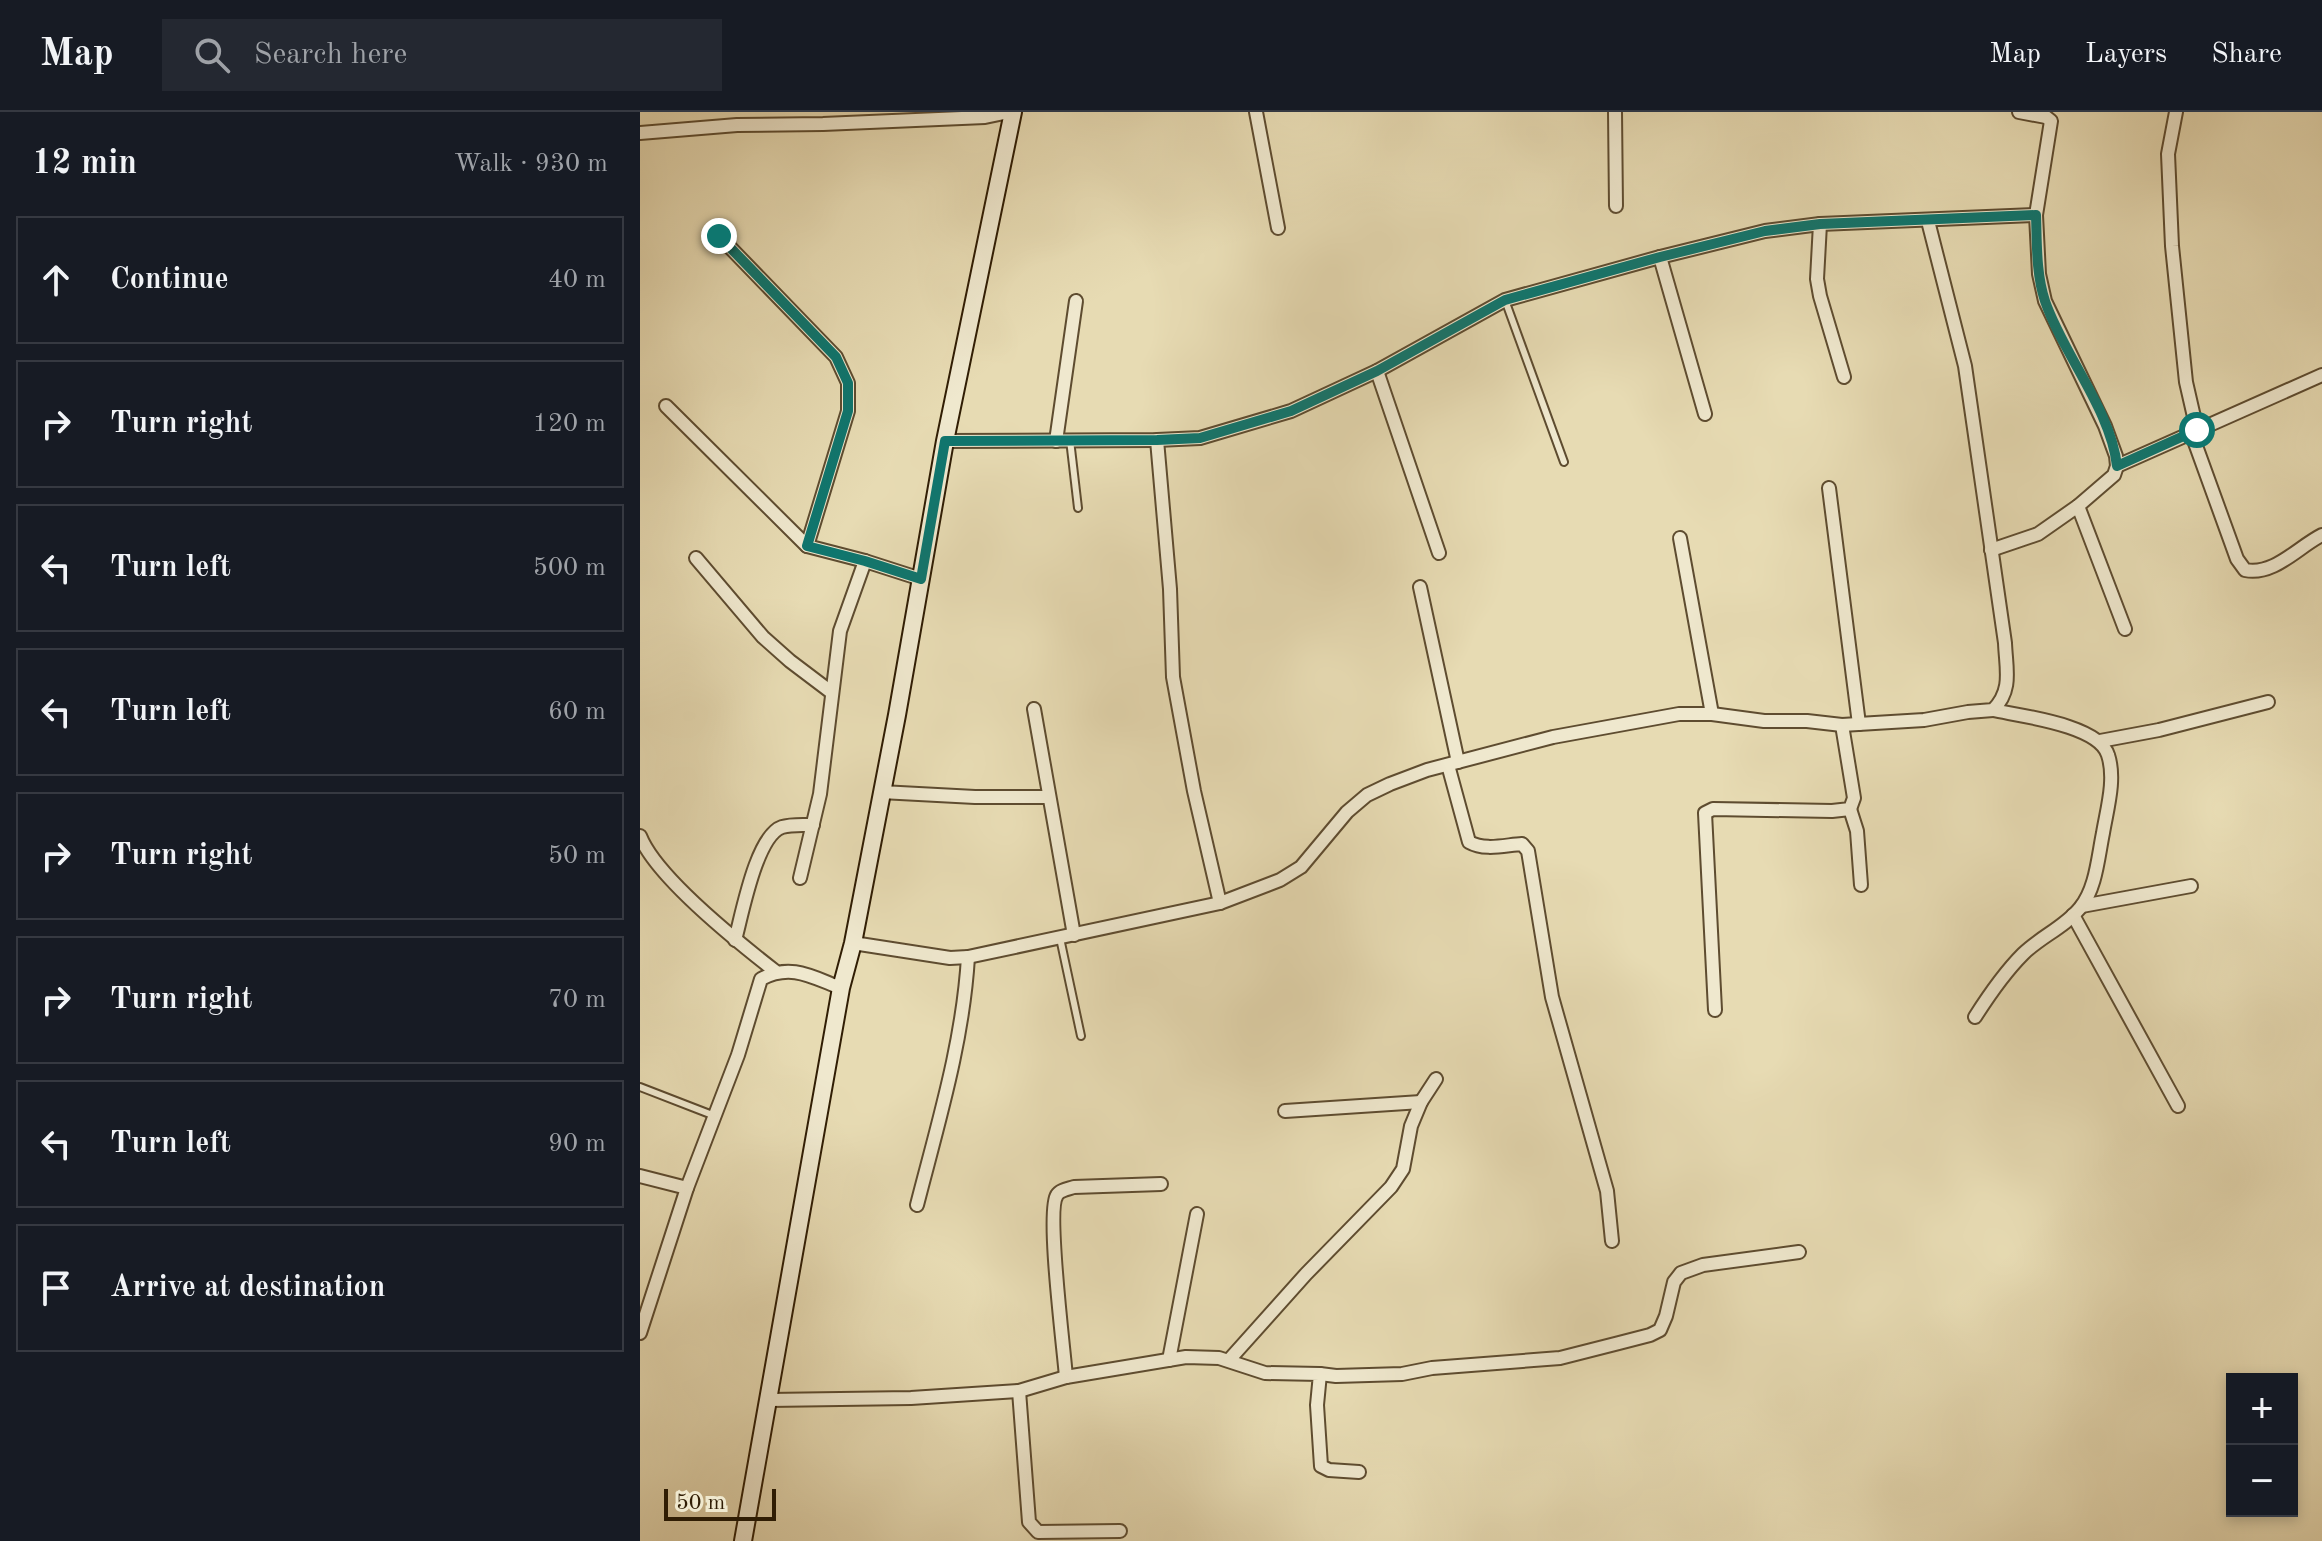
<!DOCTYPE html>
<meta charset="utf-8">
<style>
body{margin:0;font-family:"Old Standard TT",serif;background:#242831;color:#f1f3f6}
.controls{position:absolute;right:24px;bottom:24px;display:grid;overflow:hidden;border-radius:0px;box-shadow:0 4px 12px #0003}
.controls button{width:72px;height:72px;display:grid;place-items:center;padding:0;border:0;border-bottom:2px solid #363941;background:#171b24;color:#f1f3f6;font:40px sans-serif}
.scale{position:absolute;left:24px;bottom:20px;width:112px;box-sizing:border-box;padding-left:8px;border:4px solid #301d04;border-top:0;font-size:22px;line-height:28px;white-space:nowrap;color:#301d04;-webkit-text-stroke:6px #efe8ce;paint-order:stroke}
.stop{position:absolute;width:24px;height:24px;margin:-18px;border:6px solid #0f766e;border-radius:50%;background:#fff}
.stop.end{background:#0f766e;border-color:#fff;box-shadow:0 2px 8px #0008}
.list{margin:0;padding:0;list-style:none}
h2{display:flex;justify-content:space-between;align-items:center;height:104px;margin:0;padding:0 32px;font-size:34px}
h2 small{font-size:26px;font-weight:400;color:#9ea1a6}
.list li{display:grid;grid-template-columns:52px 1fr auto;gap:24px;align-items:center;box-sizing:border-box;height:128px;margin:0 16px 16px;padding:0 16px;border:2px solid #363941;border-radius:0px}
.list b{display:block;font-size:30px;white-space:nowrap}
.list em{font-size:26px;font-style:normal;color:#9ea1a6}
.icon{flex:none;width:44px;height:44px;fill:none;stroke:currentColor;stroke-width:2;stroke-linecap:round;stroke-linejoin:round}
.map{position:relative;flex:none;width:1682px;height:1429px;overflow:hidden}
header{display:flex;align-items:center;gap:48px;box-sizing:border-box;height:112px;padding:0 40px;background:#171b24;border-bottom:2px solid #363941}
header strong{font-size:38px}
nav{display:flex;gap:44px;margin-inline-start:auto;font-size:28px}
.search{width:560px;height:72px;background:#242831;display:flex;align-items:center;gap:20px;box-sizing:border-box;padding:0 28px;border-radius:0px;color:#9ea1a6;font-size:30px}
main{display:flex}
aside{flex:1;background:#171b24}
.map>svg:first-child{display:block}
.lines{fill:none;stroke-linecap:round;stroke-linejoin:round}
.lane-casing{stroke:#5e4c30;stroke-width:10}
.street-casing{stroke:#5e4c30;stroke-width:16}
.secondary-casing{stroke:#301d04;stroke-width:20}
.lane{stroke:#efe8ce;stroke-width:6}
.street{stroke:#efe8ce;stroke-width:12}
.secondary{stroke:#efe8ce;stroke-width:16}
.route{stroke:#0f766e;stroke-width:10}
</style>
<header>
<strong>Map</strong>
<div class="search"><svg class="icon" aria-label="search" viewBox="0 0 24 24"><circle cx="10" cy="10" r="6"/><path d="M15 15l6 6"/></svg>Search here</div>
<nav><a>Map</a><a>Layers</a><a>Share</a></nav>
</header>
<main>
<aside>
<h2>12 min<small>Walk · 930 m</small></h2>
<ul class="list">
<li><svg class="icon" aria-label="ahead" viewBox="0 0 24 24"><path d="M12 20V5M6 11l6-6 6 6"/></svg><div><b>Continue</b></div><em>40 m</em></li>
<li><svg class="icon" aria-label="right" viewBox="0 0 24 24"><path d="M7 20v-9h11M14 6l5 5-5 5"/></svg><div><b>Turn right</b></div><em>120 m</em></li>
<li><svg class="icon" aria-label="left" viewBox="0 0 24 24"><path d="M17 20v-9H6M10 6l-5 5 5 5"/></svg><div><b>Turn left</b></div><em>500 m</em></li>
<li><svg class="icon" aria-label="left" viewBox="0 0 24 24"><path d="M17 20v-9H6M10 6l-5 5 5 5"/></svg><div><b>Turn left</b></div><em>60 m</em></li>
<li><svg class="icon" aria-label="right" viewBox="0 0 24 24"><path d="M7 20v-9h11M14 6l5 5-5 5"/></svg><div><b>Turn right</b></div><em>50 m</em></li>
<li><svg class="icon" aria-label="right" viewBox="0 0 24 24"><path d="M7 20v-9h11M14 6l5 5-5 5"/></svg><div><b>Turn right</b></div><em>70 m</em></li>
<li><svg class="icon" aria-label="left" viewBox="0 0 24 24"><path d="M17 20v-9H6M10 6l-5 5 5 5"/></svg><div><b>Turn left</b></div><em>90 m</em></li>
<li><svg class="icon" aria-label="arrive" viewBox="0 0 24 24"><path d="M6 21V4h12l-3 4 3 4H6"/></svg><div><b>Arrive at destination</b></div></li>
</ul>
</aside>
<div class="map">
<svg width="1682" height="1429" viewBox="0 0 1682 1429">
<rect width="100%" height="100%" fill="#e7dbb3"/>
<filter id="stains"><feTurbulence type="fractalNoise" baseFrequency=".0025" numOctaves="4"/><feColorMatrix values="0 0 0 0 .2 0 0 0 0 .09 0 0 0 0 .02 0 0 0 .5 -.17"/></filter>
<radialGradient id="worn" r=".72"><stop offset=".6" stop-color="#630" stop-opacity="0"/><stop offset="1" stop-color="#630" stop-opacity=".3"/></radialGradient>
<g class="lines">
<!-- lane casing -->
<g class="lane-casing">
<g id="lane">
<path d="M865 188 924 350"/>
<path d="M430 328 438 396"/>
<path d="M420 826 441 924"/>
<path d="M0 975 75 1004"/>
</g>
</g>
<!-- street casing -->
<g class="street-casing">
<g id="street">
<path d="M616 0 638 116"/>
<path d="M975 0 976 94"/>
<path d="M1536 0 1528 42 1532 134 1546 270 1557 318"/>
<path d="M0 21 97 13 183 12 345 5 369 0"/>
<path d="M1180 112 1177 167 1180 184 1204 265"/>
<path d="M79 124 196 245 208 271V299L167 434"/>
<path d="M1020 145 1065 302"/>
<path d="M737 259 799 441"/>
<path d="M26 294 167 434 225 449 281 467"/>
<path d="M1551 320 1597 447 1605 458C1634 464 1658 435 1682 423"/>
<path d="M517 328 530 477 533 565 554 679 580 791"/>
<path d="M305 329 517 328 560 326 651 299 737 259 865 188 1020 145 1125 119 1180 112 1396 103"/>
<path d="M416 329 436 189"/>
<path d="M1477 354 1682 263"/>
<path d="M1189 376 1219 612"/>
<path d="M1438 394 1485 517"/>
<path d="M1040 426 1072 602"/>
<path d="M1351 438 1398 422 1438 394 1474 363 1477 354 1476 344 1465 314 1405 189 1399 162 1396 103 1411 9 1406 5 1379 0"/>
<path d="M56 446 123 525 150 549 191 580"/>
<path d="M780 475 818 650"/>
<path d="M394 597 434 823"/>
<path d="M1460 629 1519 618 1628 590"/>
<path d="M808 653 829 730C845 739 865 733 882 732L888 739 912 885 967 1079 972 1129"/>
<path d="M241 680 335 685H409"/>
<path d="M1210 697 1217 719 1221 773"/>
<path d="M0 724C16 765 99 831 135 859"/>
<path d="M160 766 180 682 200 519 225 449"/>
<path d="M1442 794 1551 774"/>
<path d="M1433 803 1538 994"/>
<path d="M95 828C102 803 116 724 142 715 151 712 163 713 173 713"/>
<path d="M213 831 310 846 328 845 580 791 640 768 661 755 707 700 727 683 750 672 787 658 913 625 1039 602H1072L1124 609H1167L1202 613 1284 608 1328 600 1353 598C1373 578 1366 557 1365 531L1325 254 1288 109"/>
<path d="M1075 898 1065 701 1073 697 1192 699 1210 697 1214 686 1202 613"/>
<path d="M1335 905C1349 883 1364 861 1383 842 1400 825 1425 815 1440 796 1456 777 1458 745 1463 721 1467 697 1476 667 1468 643 1459 613 1381 604 1353 598"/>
<path d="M645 999 781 990"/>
<path d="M0 1064 47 1076"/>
<path d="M277 1093C298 1011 323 930 328 845"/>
<path d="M0 1221 47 1076 98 943 121 867C151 851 172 865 201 876"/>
<path d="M529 1248 557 1102"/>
<path d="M589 1248 666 1162 751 1075 763 1057 771 1014 781 990 796 967"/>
<path d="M680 1262 696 1264 762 1262 792 1256 920 1246 979 1231 1010 1223 1020 1218 1026 1204 1034 1170 1041 1161 1063 1153 1159 1140"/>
<path d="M426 1265C424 1238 406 1098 417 1083 420 1078 428 1077 434 1075L521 1072"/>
<path d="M379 1279 389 1410 398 1420 480 1419"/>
<path d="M129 1288 271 1286 379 1279 426 1265 546 1245 579 1246 625 1261 680 1262 677 1293 681 1354 689 1358 719 1360"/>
</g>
</g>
<!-- secondary casing -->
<g class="secondary-casing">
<path id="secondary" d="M103 1429 201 876 213 831 257 603 305 329 373 0"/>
</g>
<!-- lane -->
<use href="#lane" class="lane"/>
<!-- street -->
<use href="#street" class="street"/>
<!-- secondary -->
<use href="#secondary" class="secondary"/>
</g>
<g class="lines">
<!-- route -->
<path class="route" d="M79 124 196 245 208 271V299L167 434 225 449 281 467 305 329 517 328 560 326 651 299 737 259 865 188 1020 145 1125 119 1180 112 1396 103C1397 131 1396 162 1405 189 1423 242 1471 298 1477 354L1557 318"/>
</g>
<rect width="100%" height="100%" filter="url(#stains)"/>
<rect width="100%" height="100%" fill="url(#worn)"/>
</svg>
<div class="controls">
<button>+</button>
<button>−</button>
</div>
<div class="scale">50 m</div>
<div class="stop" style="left:1557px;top:318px"></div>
<div class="stop end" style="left:79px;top:124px"></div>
</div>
</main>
